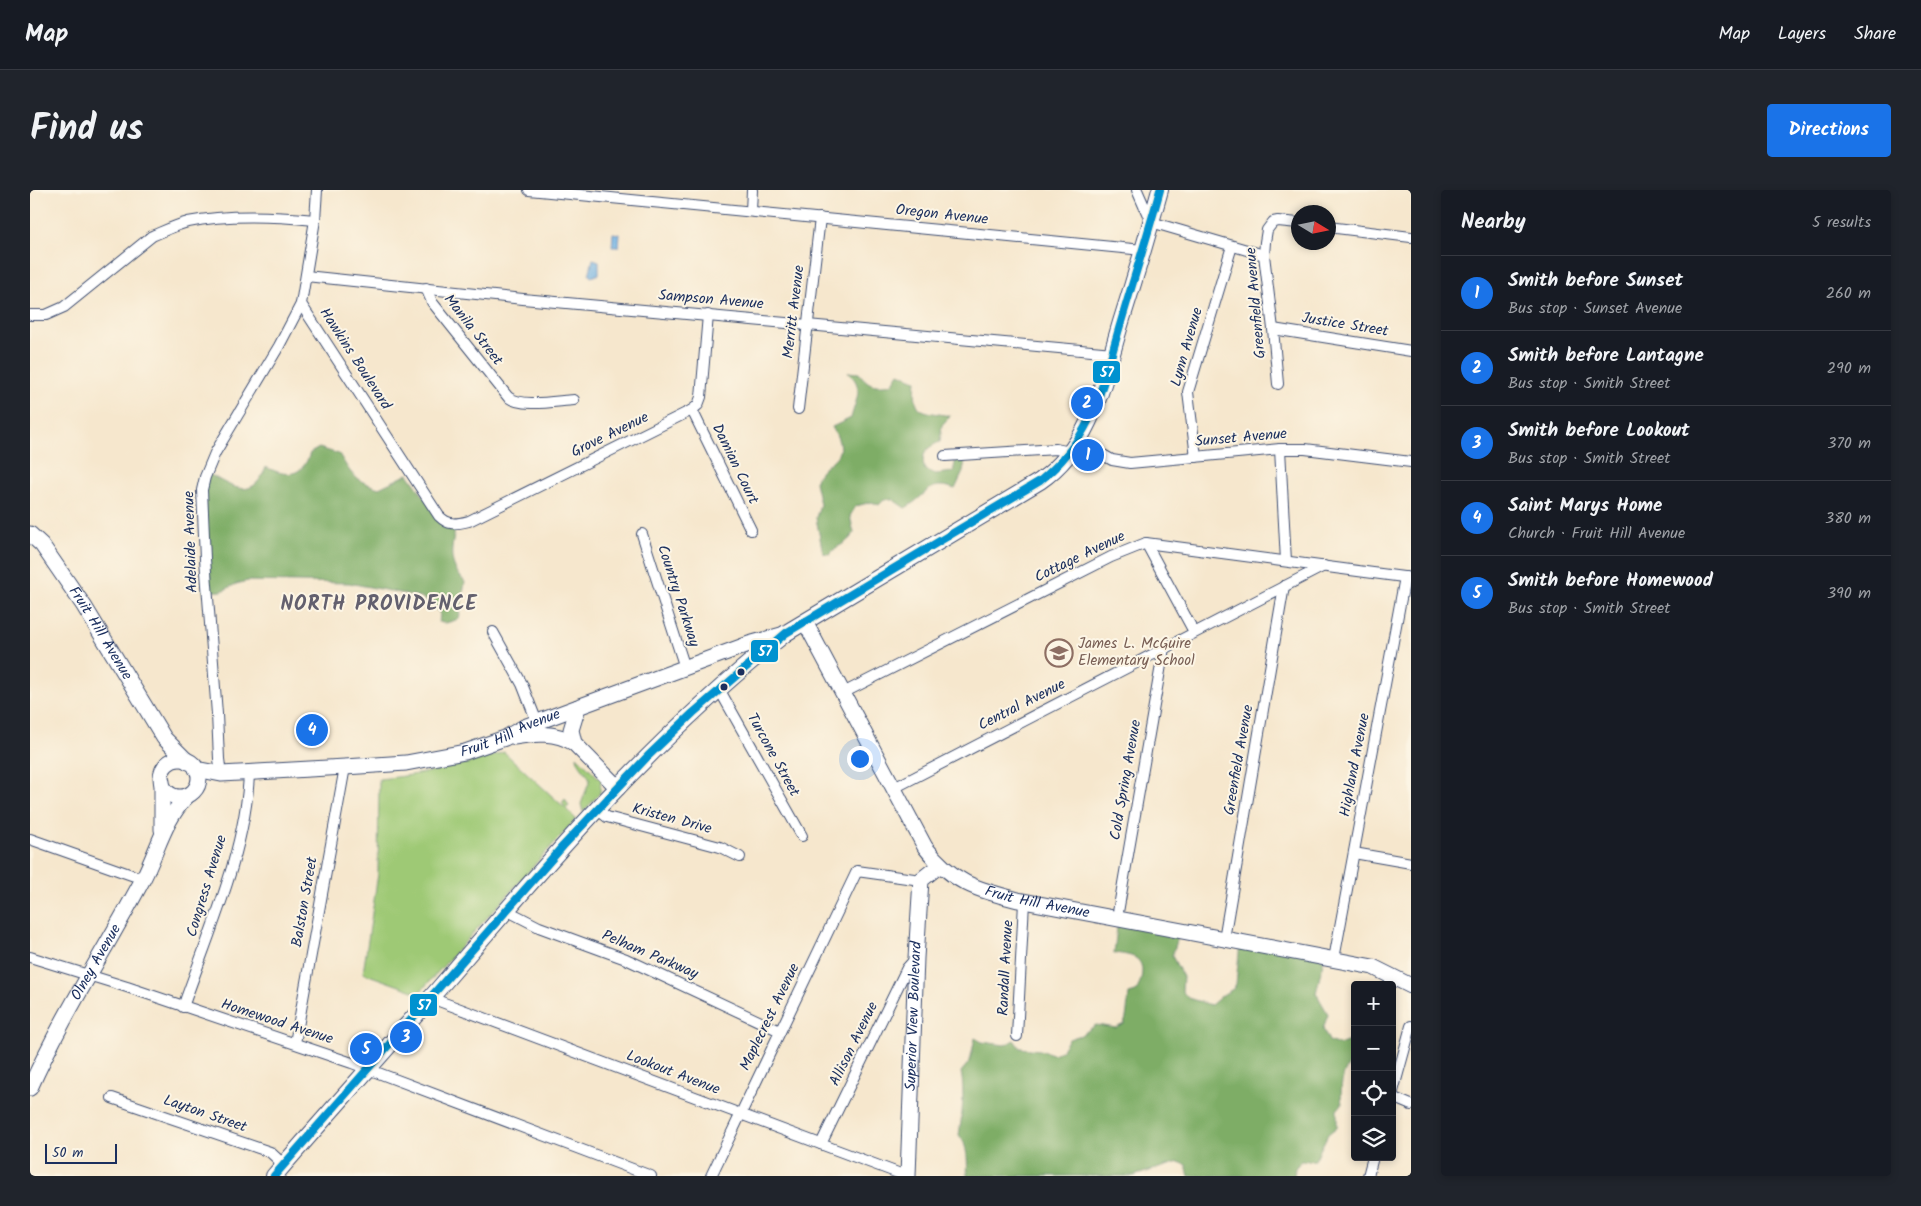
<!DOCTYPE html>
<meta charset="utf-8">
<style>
body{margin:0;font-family:Kalam,sans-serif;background:#20242c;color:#f1f3f6}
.controls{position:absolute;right:15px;bottom:15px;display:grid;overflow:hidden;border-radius:5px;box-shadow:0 2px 8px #0003}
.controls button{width:45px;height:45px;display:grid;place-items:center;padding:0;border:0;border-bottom:1px solid #363941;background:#171b24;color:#f1f3f6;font:25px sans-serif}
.compass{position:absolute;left:1261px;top:15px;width:45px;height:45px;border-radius:50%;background:#171b24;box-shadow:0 2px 8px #0003;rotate:100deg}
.scale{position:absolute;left:15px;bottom:12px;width:72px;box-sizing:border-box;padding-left:5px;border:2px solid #1b2f5e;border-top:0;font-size:14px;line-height:18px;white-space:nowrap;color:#1b2f5e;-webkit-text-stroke:4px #fcf5e5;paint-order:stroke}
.you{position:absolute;left:829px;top:568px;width:18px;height:18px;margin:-12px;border:4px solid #fff;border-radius:50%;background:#1a73e8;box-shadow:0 0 0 8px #1a73e833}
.badge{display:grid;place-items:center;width:32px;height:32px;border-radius:50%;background:#1a73e8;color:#fff;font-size:16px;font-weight:700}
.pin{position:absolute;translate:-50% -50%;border:2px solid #fff;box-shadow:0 1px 5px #0006}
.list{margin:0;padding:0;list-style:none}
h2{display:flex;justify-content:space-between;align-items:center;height:65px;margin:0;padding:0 20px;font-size:21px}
h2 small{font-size:16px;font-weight:400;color:#9ea1a6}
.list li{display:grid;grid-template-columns:32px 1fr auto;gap:15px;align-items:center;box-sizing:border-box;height:75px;padding:0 20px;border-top:1px solid #363941}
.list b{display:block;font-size:19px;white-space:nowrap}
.list p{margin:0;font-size:16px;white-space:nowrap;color:#9ea1a6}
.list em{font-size:16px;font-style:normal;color:#9ea1a6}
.icon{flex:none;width:28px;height:28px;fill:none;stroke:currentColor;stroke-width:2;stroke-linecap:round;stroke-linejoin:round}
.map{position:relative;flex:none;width:1381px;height:986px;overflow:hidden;border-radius:5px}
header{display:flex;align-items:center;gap:30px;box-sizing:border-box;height:70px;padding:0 25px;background:#171b24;border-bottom:1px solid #363941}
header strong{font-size:24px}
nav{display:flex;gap:28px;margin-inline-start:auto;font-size:18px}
.intro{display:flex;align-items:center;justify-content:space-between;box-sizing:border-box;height:120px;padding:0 30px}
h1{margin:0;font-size:35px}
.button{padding:12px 22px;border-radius:5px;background:#1a73e8;color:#fff;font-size:18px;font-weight:700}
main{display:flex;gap:30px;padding:0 30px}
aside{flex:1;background:#171b24;border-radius:5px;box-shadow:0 2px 8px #0003}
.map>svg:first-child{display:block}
.green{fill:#9ec975;stroke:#5c7c6a}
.forest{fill:#7ead66;stroke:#4c6e62}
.water{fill:#6dafe2;stroke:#446fa0}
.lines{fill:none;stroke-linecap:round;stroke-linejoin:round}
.street-casing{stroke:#3c4b6f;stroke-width:12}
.secondary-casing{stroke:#3c4b6f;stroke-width:17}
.primary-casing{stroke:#3c4b6f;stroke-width:18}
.street{stroke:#fff;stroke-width:10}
.secondary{stroke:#fff;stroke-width:15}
.primary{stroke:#fff;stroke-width:16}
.bus-1-casing{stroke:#fcf5e5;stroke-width:11}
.bus-1{stroke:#0092d0;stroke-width:8}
.bus-dot{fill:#1b2f5e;stroke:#fcf5e5;stroke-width:2}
.labels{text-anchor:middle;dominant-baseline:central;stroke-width:4;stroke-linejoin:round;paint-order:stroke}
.street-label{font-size:15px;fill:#1b2f5e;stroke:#fcf5e5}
.education-label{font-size:15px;fill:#785e54;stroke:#fcf5e5;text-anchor:start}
.district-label{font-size:20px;font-weight:bold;letter-spacing:1px;fill:#63606e;stroke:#fcf5e5}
.line-badge{stroke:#fcf5e5;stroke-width:2}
.badge-label{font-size:14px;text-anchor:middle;font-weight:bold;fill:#fff}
</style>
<header>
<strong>Map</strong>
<nav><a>Map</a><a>Layers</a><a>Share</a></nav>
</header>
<div class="intro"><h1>Find us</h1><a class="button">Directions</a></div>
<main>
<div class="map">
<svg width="1381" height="986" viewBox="0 0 1381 986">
<rect width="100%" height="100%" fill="#fcf5e5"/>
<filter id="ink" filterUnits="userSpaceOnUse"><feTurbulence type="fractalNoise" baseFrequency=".02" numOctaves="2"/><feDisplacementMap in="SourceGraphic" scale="10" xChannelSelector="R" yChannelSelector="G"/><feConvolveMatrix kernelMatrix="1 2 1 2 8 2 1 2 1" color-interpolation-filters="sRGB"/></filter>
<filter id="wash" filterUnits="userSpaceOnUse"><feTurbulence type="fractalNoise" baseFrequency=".0096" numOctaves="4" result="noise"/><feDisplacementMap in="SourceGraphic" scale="20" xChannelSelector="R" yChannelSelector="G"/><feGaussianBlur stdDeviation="1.12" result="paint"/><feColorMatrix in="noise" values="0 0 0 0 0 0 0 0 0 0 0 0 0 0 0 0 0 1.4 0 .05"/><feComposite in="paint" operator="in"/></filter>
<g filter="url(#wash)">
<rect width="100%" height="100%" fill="#f6e7cd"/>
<!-- green -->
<g class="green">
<path d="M474 562 534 617 535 616 532 613 535 609 539 616 536 619 546 629 389 803 333 783 348 684 349 589C392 585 433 576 474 562Z"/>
<path d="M547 566 571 590 570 603 553 622 551 614 560 590C557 581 547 575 547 566Z"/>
</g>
<!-- forest -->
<g class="forest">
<path d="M818 182 829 183C840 197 845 196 862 194L869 183 886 190C883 225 890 220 920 226L912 235 910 252C896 257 890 265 895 280L906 284 923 282 926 269 936 265 933 282 925 299C897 289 898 306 875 318L862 309 854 310 849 315 842 312 826 316 820 326 824 343C817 355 806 355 800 364L793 363 786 328 790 314 785 292C793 267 824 273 802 237L821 228C826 208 835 198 818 182Z"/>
<path d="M289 258 309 264C323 287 324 290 349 298L378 284 409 328 426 334C422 359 416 372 435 392L429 429 416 433 409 432 410 423 404 416 391 407 319 393 218 391 206 394 192 401 174 402 175 282C200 295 222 314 236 277 256 287 272 288 280 263Z"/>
<path d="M1088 729 1148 740 1147 751 1142 766 1153 787 1152 801 1158 808 1181 815 1194 804 1203 799 1206 794 1210 752 1294 768 1286 803 1298 824 1293 839 1299 851 1309 855 1325 849V871C1311 877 1310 900 1312 914L1307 920V937L1298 944 1285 970 1271 971 1265 978 1264 986H1159L1156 975 1149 972 1103 986H937C938 974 938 954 929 945 932 927 935 901 931 882L940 871 945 848 952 852 975 855 984 850 990 858 1010 860 1023 864 1031 861 1039 849 1051 845 1066 835 1086 838 1094 834 1096 828 1099 804 1106 802C1110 794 1116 778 1108 770 1104 765 1091 764 1084 763Z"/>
</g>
<!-- water -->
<g class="water">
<path d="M583 43 590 44 589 57H582Z"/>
<path d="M563 69 569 71V84L561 87 559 85Z"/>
</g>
</g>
<g filter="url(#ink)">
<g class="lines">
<!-- street casing -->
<g class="street-casing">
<g id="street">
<path d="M287 0 285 30 271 114 409 326C419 336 426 334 439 331L662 220 668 215 671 207 678 125"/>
<path d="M499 0 1113 60"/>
<path d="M1107 0 1121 32 1234 65"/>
<path d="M721 21 722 0"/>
<path d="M1298 37 1381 47"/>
<path d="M276 86 493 109 1083 163"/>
<path d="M396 98 402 112 478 207C492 218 526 211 544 210"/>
<path d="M0 125H16L34 117 122 46C134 41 146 35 158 32 197 24 245 26 285 30"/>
<path d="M1243 139 1381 161"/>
<path d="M1248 194 1243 139 1234 65 1235 52 1237 40 1243 32 1248 31 1268 33"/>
<path d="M768 219 790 28"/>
<path d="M662 220 721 340"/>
<path d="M1049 251 1082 270 1100 273 1250 259H1275L1381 272"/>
<path d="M1250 259 1256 371"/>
<path d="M915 266 1026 259 1040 262"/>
<path d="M1166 267 1158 202 1202 56"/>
<path d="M612 344 655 478"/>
<path d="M1116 353 1164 442"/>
<path d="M463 442 492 494 507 532"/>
<path d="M689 499 772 646"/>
<path d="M813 503 1081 367 1116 353 1381 388"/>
<path d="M191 584 189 569 187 524 175 369 172 300 175 287 185 263 249 156 271 114"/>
<path d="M864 598 1294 376"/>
<path d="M568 620 577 627 690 657 710 667"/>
<path d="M0 649 113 689"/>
<path d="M1324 663 1381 673"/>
<path d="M476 720 509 737 596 769 750 841"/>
<path d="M1087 728 1134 458"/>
<path d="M1194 749 1254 396"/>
<path d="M0 767 97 797 322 873 621 986"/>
<path d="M1304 769 1375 387"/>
<path d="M401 808 876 986"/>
<path d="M153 817C178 745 217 658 219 582"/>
<path d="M987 846 994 712"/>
<path d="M265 853 315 577"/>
<path d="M1362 905 1381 836"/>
<path d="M1362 907 1381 915"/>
<path d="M82 908 240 962 254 975"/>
<path d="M791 954 877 778 886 768"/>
<path d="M681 986 827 681 891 690"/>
<path d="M1338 986 1343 967"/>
</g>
</g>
<!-- secondary casing -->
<g class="secondary-casing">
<g id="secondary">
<path id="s1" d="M0 344 12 355 54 416 134 548 158 572"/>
<path id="s2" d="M775 432 895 657C923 693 945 699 988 710L1343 777 1381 796"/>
<path d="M548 517 541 540 544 553 588 598"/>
<path d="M485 547C506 543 525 542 544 553"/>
<circle cx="150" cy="588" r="19"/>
<path id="s3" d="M166 579 191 584 315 577 376 573 435 562 475 548 494 537 548 517 719 454 755 444"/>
<path d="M132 591V640"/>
<path id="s4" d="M0 898C32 826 76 759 113 689 128 660 134 630 157 606"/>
<path id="s5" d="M878 986 886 768 891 690 910 675"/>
</g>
</g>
<!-- primary casing -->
<g class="primary-casing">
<path id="primary" d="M244 986C299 922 356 860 411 796 518 671 627 544 756 443L1010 291C1063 255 1074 188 1091 132 1105 88 1118 44 1130 0"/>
</g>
<!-- street -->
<use href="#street" class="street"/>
<!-- secondary -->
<use href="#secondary" class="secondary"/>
<!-- primary -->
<use href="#primary" class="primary"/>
<!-- bus-1 casing -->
<g class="bus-1-casing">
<path id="bus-1" d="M244 986 533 656 618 566 663 523 756 443 1010 291C1065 246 1072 196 1091 132 1104 88 1118 44 1130 0"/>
</g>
<!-- bus-1 -->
<use href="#bus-1" class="bus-1"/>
</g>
</g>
<!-- icons -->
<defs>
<g id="school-ring" transform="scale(1.4375)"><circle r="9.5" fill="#fcf5e5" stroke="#8d6e63" stroke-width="1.5"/><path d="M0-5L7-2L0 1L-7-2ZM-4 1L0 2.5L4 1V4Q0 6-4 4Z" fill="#8d6e63"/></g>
</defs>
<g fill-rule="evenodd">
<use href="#school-ring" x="1029" y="463"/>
</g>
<!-- markers -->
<g class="bus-dot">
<circle cx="711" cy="482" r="4.5"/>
<circle cx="694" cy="497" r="4.5"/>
</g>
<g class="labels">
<!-- street labels -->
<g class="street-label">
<text transform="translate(912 25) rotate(6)">Oregon Avenue</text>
<text transform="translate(681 110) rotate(5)">Sampson Avenue</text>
<text transform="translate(1226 113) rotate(-95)">Greenfield Avenue</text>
<text transform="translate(764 122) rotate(-83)">Merritt Avenue</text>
<text transform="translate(1315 135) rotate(9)">Justice Street</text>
<text transform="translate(443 140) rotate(52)">Manila Street</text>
<text transform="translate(1157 157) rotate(-74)">Lynn Avenue</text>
<text transform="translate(325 169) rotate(57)">Hawkins Boulevard</text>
<text transform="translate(580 245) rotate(-26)">Grove Avenue</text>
<text transform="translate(1211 248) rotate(-5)">Sunset Avenue</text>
<text transform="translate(705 274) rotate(64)">Damian Court</text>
<text transform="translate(161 352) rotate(-92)">Adelaide Avenue</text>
<text transform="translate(1050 367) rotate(-26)">Cottage Avenue</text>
<text transform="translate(648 406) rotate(72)">Country Parkway</text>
<text stroke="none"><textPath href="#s1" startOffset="122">Fruit Hill Avenue</textPath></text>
<text transform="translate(992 515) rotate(-27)">Central Avenue</text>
<text stroke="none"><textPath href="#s3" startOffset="320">Fruit Hill Avenue</textPath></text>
<text transform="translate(743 565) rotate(61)">Turcone Street</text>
<text transform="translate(1209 570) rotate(-80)">Greenfield Avenue</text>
<text transform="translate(1325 575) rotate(-79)">Highland Avenue</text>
<text transform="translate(1096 590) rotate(-80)">Cold Spring Avenue</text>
<text transform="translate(642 629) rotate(15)">Kristen Drive</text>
<text transform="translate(177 696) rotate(-73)">Congress Avenue</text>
<text transform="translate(275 712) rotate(-80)">Balston Street</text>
<text stroke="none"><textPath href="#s2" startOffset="384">Fruit Hill Avenue</textPath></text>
<text transform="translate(620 765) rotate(23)">Pelham Parkway</text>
<text stroke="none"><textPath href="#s4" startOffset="142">Olney Avenue</textPath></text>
<text transform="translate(976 778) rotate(-87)">Randall Avenue</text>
<text stroke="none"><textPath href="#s5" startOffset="160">Superior View Boulevard</textPath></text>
<text transform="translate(740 827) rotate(-64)">Maplecrest Avenue</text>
<text transform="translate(247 832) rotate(18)">Homewood Avenue</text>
<text transform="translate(824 854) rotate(-64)">Allison Avenue</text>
<text transform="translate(643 883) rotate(21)">Lookout Avenue</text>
<text transform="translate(175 924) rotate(19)">Layton Street</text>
</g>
<!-- education labels -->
<g class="education-label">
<text x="1048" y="454">James L. McGuire<tspan x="1048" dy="17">Elementary School</tspan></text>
</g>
<!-- district labels -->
<g class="district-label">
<text x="349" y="415">NORTH PROVIDENCE</text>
</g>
</g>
<g class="line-badge">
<rect x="1062" y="170" width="29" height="24" rx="5" fill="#0092d0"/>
<rect x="720" y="449" width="29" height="24" rx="5" fill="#0092d0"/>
<rect x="379" y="803" width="29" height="24" rx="5" fill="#0092d0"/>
</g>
<g class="badge-label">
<text x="1077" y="187">57</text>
<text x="735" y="466">57</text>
<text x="394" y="820">57</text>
</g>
</svg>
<div class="controls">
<button>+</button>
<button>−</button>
<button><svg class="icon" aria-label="locate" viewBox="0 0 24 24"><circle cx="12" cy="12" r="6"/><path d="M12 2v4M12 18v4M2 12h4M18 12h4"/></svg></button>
<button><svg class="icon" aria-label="layers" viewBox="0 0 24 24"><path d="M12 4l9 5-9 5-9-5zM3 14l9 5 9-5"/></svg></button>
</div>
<svg class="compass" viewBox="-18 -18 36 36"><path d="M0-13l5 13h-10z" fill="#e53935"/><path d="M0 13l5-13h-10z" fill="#9ea1a6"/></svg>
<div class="scale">50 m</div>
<div class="you"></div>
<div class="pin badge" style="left:1058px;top:265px">1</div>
<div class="pin badge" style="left:1057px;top:213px">2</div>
<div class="pin badge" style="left:376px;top:847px">3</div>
<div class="pin badge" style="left:282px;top:540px">4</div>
<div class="pin badge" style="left:336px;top:859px">5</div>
</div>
<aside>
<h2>Nearby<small>5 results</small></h2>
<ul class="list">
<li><span class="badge">1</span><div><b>Smith before Sunset</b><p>Bus stop · Sunset Avenue</p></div><em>260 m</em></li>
<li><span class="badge">2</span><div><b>Smith before Lantagne</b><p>Bus stop · Smith Street</p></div><em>290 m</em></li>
<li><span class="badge">3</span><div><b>Smith before Lookout</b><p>Bus stop · Smith Street</p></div><em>370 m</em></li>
<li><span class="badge">4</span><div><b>Saint Marys Home</b><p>Church · Fruit Hill Avenue</p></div><em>380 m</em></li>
<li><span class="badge">5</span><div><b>Smith before Homewood</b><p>Bus stop · Smith Street</p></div><em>390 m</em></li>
</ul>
</aside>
</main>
